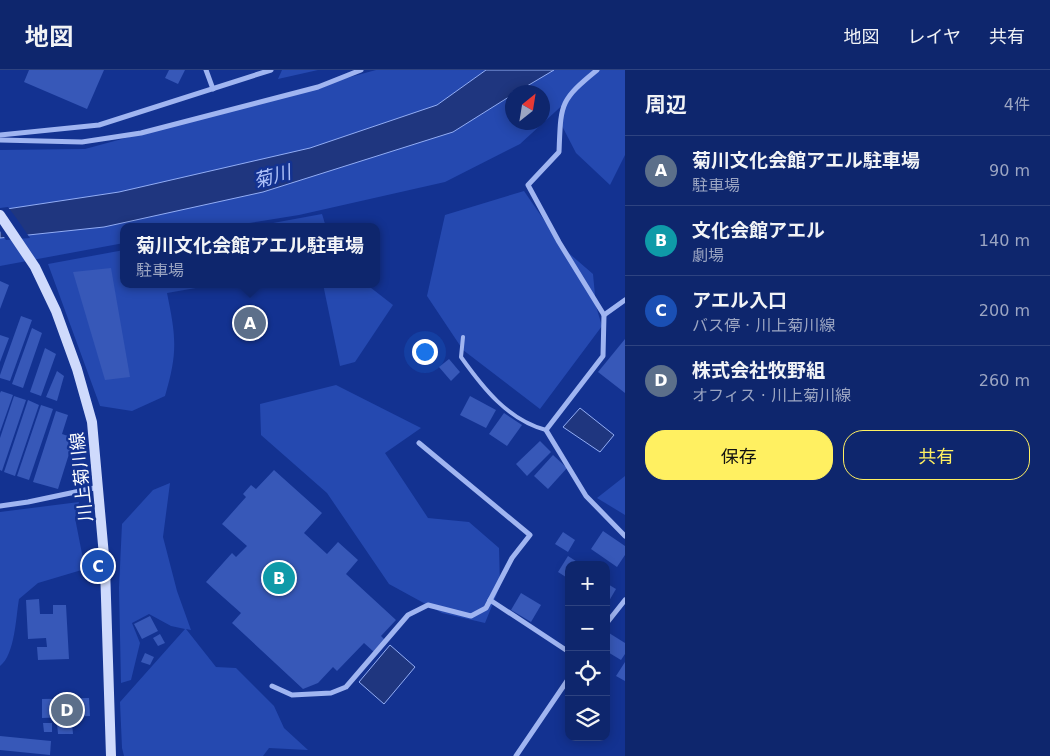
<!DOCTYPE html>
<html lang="ja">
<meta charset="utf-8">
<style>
body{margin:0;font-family:"DejaVu Sans","Noto Sans JP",sans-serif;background:#172e72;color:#f1f3f6}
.controls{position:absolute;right:15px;bottom:15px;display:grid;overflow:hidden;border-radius:10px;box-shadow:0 2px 12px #0003}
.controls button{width:45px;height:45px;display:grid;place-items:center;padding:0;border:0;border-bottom:1px solid #2e4380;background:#0e266d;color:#f1f3f6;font:25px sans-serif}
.compass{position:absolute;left:505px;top:15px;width:45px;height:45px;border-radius:50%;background:#0e266d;box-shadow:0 2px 12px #0003;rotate:30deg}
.you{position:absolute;left:424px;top:281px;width:18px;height:18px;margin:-12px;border:4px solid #fff;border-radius:50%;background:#1a73e8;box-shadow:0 0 0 8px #1a73e833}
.badge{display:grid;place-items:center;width:32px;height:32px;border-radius:50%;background:#fff061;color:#fff;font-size:16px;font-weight:700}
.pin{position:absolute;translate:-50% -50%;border:2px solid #fff;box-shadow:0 1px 5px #0006}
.popup{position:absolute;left:120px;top:153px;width:260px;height:65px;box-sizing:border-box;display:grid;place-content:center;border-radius:10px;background:#0e266d;filter:drop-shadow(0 1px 4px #0005);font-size:16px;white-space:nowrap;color:#9ba5c2}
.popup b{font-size:19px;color:#f1f3f6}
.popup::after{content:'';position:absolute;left:50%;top:100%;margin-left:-10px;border:10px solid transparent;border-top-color:#0e266d}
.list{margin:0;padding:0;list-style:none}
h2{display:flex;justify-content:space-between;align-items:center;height:65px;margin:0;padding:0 20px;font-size:21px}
h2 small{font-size:16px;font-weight:400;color:#9ba5c2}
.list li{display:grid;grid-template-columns:32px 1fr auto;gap:15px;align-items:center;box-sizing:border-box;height:70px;padding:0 20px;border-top:1px solid #2e4380}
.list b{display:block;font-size:19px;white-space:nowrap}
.list p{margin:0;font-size:16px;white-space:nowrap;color:#9ba5c2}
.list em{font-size:16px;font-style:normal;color:#9ba5c2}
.actions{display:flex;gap:10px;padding:15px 20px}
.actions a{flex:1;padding:11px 0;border:1px solid #fff061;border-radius:20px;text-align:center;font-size:18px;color:#fff061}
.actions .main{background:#fff061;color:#111}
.icon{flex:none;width:28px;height:28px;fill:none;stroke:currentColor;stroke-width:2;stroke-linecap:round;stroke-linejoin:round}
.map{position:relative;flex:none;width:625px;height:686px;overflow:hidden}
header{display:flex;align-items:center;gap:30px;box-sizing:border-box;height:70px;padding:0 25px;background:#0e266d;border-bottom:1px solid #2e4380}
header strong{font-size:24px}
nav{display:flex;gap:28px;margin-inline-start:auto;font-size:18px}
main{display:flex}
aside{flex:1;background:#0e266d}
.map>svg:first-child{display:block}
.green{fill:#2549b0;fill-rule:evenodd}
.water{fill:#1f367f;stroke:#92adf5}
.pier{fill:#133291}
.building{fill:#3758b8}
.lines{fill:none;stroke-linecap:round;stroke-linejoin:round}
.lane{stroke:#a0b5f1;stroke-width:4}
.street{stroke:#a0b5f1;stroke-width:5}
.secondary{stroke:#cfdafc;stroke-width:10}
.labels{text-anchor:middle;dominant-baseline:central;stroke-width:5;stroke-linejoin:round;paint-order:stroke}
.street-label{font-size:18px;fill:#fff;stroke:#133291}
.water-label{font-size:19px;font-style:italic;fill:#acc0f8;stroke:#133291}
</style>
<header>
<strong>地図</strong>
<nav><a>地図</a><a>レイヤ</a><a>共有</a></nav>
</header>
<main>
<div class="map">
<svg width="625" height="686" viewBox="0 0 625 686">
<rect width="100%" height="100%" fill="#133291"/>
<!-- green -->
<g class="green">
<path d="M282 0H318L278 9Z"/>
<path d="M376 0H625V85L610 115 576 83 560 52 567 31 520 74 445 112 299 145 224 157H124V173L0 196V80L85 79ZM512 22H542V52H512Z"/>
<path d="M524 121 564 179 593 204 596 236 602 256 540 339 463 280 427 226 445 145Z"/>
<path d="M322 144 326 157H251Z"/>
<path d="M124 180V214H219L167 223C176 267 178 282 165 326L132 341 100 336 48 194Z"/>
<path d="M323 214H366L393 235 355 292 340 296Z"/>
<path d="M336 315 421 358 385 383 428 448 469 452 499 478 500 516 485 553 442 543 389 514 327 423 261 365 260 334Z"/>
<path d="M625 406V445L597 428Z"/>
<path d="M170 413 163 467 177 521 191 560 186 559 216 597 236 598 274 636 284 658 308 680 269 678 263 686H124L122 678 120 632 185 559 171 556 149 544 132 553 140 573 131 610 121 613 119 518 122 454 153 420Z"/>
<path d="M79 432 75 448 85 499 38 513 19 529C16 546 15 585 0 596V442Z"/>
</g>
<!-- water -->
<g class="water">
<path d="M486 0H554L517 22H512V25L453 62 263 122 104 157 0 168V140L119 122 310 78 437 35Z"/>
<path d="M580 338 614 365 600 382 563 357Z"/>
<path d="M390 575 415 597 384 634 359 612Z"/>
</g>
<!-- pier -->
<path class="pier" d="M8 137 17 149 30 168 6 170 0 161V138Z"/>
<!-- building -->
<g class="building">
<path d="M29 0H104L87 39 24 12Z"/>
<path d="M169 0H185L178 14 165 8Z"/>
<path d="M111 198 130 307 105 310 73 202Z"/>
<path d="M0 211 9 215 0 239Z"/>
<path d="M21 246 32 250 10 311 0 308V305Z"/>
<path d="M32 258 42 263 23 318 12 314Z"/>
<path d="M0 265 9 268 0 292Z"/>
<path d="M625 269V323L598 302Z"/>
<path d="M45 278 56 284 41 326 30 322Z"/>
<path d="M449 289 460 302 451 311 439 297Z"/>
<path d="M57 301 64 306 57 331 46 327Z"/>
<path d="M1 321 13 325 0 362V323Z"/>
<path d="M14 326 26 330 2 401 0 400V368Z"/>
<path d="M470 326 496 340 486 358 460 345Z"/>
<path d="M28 330 39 335 15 406 4 402Z"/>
<path d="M41 335 53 339 29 410 17 406Z"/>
<path d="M56 341 68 345 62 364 74 368 58 419 33 412Z"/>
<path d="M504 343 522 355 507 376 489 364Z"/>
<path d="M540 371 551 382 527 406 516 394Z"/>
<path d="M553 385 567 398 548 419 534 406Z"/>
<path d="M274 400 322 443 304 463 327 484 338 472 358 490 346 504 396 550 381 566 385 570 374 582 364 573 337 601 333 597 318 613 303 619 232 553 241 543 206 512 232 483 236 487 247 476 222 454 246 427 243 424 251 415 256 419Z"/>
<path d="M603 461 625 476V485L617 497 591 479Z"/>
<path d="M563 462 575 470 568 482 555 474Z"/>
<path d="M568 486 582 495H569V509L558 502Z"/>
<path d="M606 513 616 519 609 531 606 529Z"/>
<path d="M521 523 541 535 531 552 511 540Z"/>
<path d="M39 529 40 544H53V535H66L69 589 38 590 37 577H47L46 568 28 569 26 530Z"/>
<path d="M150 546 158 561 142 569 134 554Z"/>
<path d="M609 563 625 573V584L621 590 606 581V567Z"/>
<path d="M160 564 165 573 158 576 153 568Z"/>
<path d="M145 583 154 587 150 595 141 592Z"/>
<path d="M625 592V611L616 606Z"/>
<path d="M89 628 90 646 42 648V629Z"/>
<path d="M43 653H52V662H44Z"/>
<path d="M57 653H72L73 664H58Z"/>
<path d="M0 666 51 671 50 685 0 680Z"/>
</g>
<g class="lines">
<!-- lane -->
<path class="lane" d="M463 267 461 287C483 318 508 350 546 360"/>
<!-- street -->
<g class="street">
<path d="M206 0 213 19"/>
<path d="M597 0C559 31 561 34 559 82L528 115 559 172 604 245 603 286 546 360 586 426 625 466"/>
<path d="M0 65 99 55 271 0"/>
<path d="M0 70 82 72 141 63 318 17 361 0"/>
<path d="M604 245 625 230"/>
<path d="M0 436 28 432 99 417"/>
<path d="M490 530 569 582"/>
<path d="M606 554 625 530"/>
<path d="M272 616 292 625 331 623 346 617 408 545 428 535 471 546 486 538 512 488 530 465 419 373"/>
<path d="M516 686 569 608"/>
</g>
<!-- secondary -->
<path class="secondary" d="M0 145 35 197 56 241 77 299 92 352 105 497 111 686"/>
</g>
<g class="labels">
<!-- street labels -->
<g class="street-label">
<text transform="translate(81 407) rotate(-96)">川上菊川線</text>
</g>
<!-- water labels -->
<g class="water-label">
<text transform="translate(272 106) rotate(-15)">菊川</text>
</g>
</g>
</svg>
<div class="controls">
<button>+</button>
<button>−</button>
<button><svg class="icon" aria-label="locate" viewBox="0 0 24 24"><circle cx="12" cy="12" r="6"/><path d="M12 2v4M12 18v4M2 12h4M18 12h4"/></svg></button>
<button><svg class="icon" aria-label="layers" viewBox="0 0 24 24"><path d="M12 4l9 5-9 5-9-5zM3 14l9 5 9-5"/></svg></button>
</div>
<svg class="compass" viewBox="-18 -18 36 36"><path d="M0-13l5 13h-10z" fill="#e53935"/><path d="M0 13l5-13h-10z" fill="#9ba5c2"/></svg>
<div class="you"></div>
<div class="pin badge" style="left:250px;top:253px;background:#5c6f8a">A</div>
<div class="popup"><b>菊川文化会館アエル駐車場</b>駐車場</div>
<div class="pin badge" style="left:279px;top:508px;background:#0f9aa8">B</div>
<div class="pin badge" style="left:98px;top:496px;background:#1a4fb4">C</div>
<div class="pin badge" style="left:67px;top:640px;background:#5c6f8a">D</div>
</div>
<aside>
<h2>周辺<small>4件</small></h2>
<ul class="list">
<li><span class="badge" style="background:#5c6f8a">A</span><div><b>菊川文化会館アエル駐車場</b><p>駐車場</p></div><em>90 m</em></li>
<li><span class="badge" style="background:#0f9aa8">B</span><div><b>文化会館アエル</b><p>劇場</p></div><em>140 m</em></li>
<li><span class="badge" style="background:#1a4fb4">C</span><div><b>アエル入口</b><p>バス停 · 川上菊川線</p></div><em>200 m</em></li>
<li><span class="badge" style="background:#5c6f8a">D</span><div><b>株式会社牧野組</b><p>オフィス · 川上菊川線</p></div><em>260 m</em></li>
</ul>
<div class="actions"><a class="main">保存</a><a>共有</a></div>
</aside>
</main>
